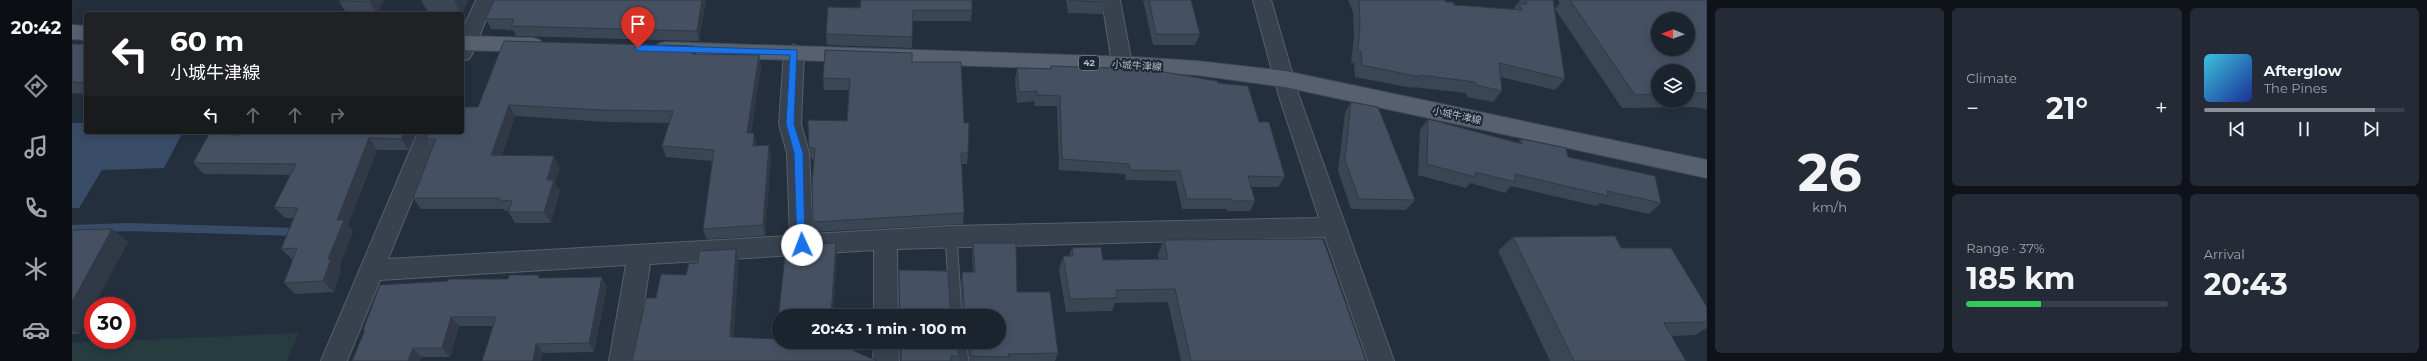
<!DOCTYPE html>
<meta charset="utf-8">
<style>
body{margin:0;font-family:Montserrat,"Noto Sans JP",sans-serif;background:#242b36;color:#f1f3f6;height:100vh;display:flex;flex-direction:column;font-size:15px;white-space:nowrap}
*{box-sizing:border-box;margin:0}
p{font-size:13px;color:#a0a4aa}
.icon{flex:none;width:22px;height:22px;fill:none;stroke:currentColor;stroke-width:2;stroke-linecap:round;stroke-linejoin:round}
.map{position:relative;flex:1;overflow:hidden}
.drawer{display:flex;flex-direction:column;gap:8px;padding:8px;background:#0f1319;width:720px}
.drawer>*{flex:none}
.top-card{position:absolute;left:12px;top:12px;width:380px;height:122px;border-radius:4px;box-shadow:0 2px 10px #0003,0 0 0 1px #39404a;background:#202124;color:#fff;overflow:hidden}
.needle{width:26px;rotate:271deg}
.buttons{position:absolute;left:1579px;top:12px;display:grid;gap:8px}
.buttons a{display:grid;place-items:center;width:44px;height:44px;border-radius:50%;background:#1b232e;box-shadow:0 2px 10px #0003,0 0 0 1px #39404a;font-size:20px}
.speed{position:absolute;left:12px;top:297px;display:flex;gap:8px;font-size:20px;font-weight:700;text-align:center}
.speed>*{display:grid;place-content:center;width:52px;height:52px;border-radius:50%;background:#1b232e;box-shadow:0 2px 10px #0003,0 0 0 1px #39404a;line-height:1}
.speed .limit{border:6px solid #d22;background:#fff;color:#111}
.pin{position:absolute;display:grid;place-items:center;width:34px;height:34px;color:#fff;margin:-41px -17px;border-radius:50% 50% 50% 0;rotate:-45deg;box-shadow:0 0 4px #0007}
.pin .icon{rotate:45deg}
.me{position:absolute;width:44px;margin:-22px;rotate:358deg;stroke-linejoin:round;filter:drop-shadow(0 0 3px #0008)}
.turn{display:flex;align-items:center;gap:14px;height:84px;padding:0 20px;font-size:18px}
.turn .icon{width:52px;height:52px;stroke-width:2.5}
.turn b{display:block;font-size:28px;line-height:34px}
.lanes{display:flex;align-items:center;height:38px;padding:0 20px;background:#0003;justify-content:center;gap:20px;direction:ltr}
.lanes .off{opacity:.35}
.big{font-size:30px;font-weight:700;line-height:1.1}
.drawer .card{flex:1;display:flex;flex-direction:column;justify-content:center;gap:6px;min-width:0;padding:0 14px;border-radius:6px;background:#242b36}
.drawer .dial{align-items:center;gap:0}
.dial b{font-size:52px;line-height:1}
.song{display:flex;align-items:center;gap:12px}
.cover{width:48px;height:48px;border-radius:6px;background:linear-gradient(135deg,hsl(190 70% 55%),hsl(230 70% 35%))}
.played{height:4px;border-radius:2px;background:linear-gradient(90deg,#8c9099 85%,#39404a 85%)}
.keys{display:flex;justify-content:space-around;direction:ltr}
.heat{display:flex;justify-content:space-between;align-items:center;font-size:22px;direction:ltr}
.charge{height:6px;border-radius:3px;background:linear-gradient(90deg,#34c759 37%,#39404a 0)}
.drawer .tiles{flex:1;display:grid;gap:8px;grid-template-columns:repeat(3,1fr)}
.card:first-child{grid-row:span 2}
.trip{position:absolute;left:700px;top:309px;width:234px;height:40px;border-radius:20px;background:#1b232e;box-shadow:0 2px 10px #0003,0 0 0 1px #39404a;font-weight:700;line-height:40px;text-align:center}
main{display:flex;flex:1;min-height:0}
.tabs{display:flex;flex-direction:column;width:72px;justify-content:space-around;align-items:center;background:#0b0e12;color:#a0a4aa}
.tabs .icon{width:28px;height:28px}
.tabs .selected{color:#8c9099}
.tabs b{font-size:18px;color:#f1f3f6}
.map>svg:first-child{display:block}
.green{fill:#263c3f}
.water{fill:#394c67}
.lines{fill:none;stroke-linecap:round;stroke-linejoin:round}
.stream{stroke:#394c67;stroke-width:8}
.lane-casing{stroke:#565f6c;stroke-width:13}
.street-casing{stroke:#565f6c;stroke-width:2}
.primary-casing{stroke:#414a57;stroke-width:2}
.lane{stroke:#38414e;stroke-width:11}
.street{fill:#38414e;fill-rule:evenodd}
.primary{fill:#56606e;fill-rule:evenodd}
.wall{fill:#3b4654;fill-rule:evenodd}
.shaded-wall{fill:#303945}
.building{fill:#455162;stroke:#303945;fill-rule:evenodd}
.route{fill:#1a73e8;stroke:#114b97}
.labels{text-anchor:middle;stroke-width:4;stroke-linejoin:round;paint-order:stroke}
.shield{fill:#1d2633;stroke:#878f9c;stroke-width:1}
.shield-label{font-size:9px;font-weight:bold;fill:#b4bcc9}
.street-label{font-size:10px;fill:#b4bcc9;stroke:#1d2633}
</style>
<main>
<nav class="tabs">
<b>20:42</b>
<svg class="icon selected" aria-label="directions" viewBox="0 0 24 24"><path d="M12 3l9 9-9 9-9-9zM9 14v-3h6M13 9l2 2-2 2"/></svg>
<svg class="icon" aria-label="music" viewBox="0 0 24 24"><path d="M9 18V5l10-2v13"/><circle cx="6" cy="18" r="3"/><circle cx="16" cy="16" r="3"/></svg>
<svg class="icon" aria-label="phone" viewBox="0 0 24 24"><path d="M5 4h4l2 5-3 2q2 4 5 5l2-3 5 2v4C11 20 4 13 5 4z"/></svg>
<svg class="icon" aria-label="climate" viewBox="0 0 24 24"><path d="M12 3v18M4 7l16 10M4 17L20 7"/></svg>
<svg class="icon" aria-label="car" viewBox="0 0 24 24"><path d="M5 17H2v-5l4-1 3-4h7l3 4 3 1v5h-3M9 17h6M6 11h13"/><circle cx="7" cy="17" r="2"/><circle cx="17" cy="17" r="2"/></svg>
</nav>
<div class="map">
<svg width="1635" height="361" viewBox="0 0 1635 361">
<rect width="100%" height="100%" fill="#242f3e"/>
<path class="green" d="M227,333L215,361H0V343Z"/>
<path class="water" d="M0,123H14V132H111L92,168L30,170L7,208H0Z"/>
<g class="lines">
<path class="stream" d="M0,229L56,227L226,232"/>
<defs>
<g id="lane">
<path d="M879,236L884,316"/>
<path d="M888,342L891,361"/>
</g>
<g id="street">
<path d="M404,0H422L400,54L397,59L390,61V31Z"/>
<path d="M1030,0H1048L1060,64L1057,69L1050,71L1043,69L1040,64Z"/>
<path d="M1181,0H1199L1226,93L1322,361H1296L1253,237L825,249L826,316H802V250L578,264L563,361H537L554,265L308,280L275,361H249L346,132H368L316,259L718,236L715,153L707,124L712,52L715,47L722,45L729,47L732,52L729,124L737,153L741,234L879,226L1247,218L1206,93Z"/>
<path d="M802,342H826L827,361H801Z"/>
</g>
<g id="primary">
<path d="M0,25L14,26V40L0,39Z"/>
<path d="M390,36L461,38L468,40L471,45L468,50L461,52L390,50Z"/>
<path d="M593,42L1061,57L1125,61L1213,71L1635,160V178L1213,87L1125,75L1061,71L593,56L586,54L583,49L586,44Z"/>
</g>
</defs>
<use href="#lane" class="lane-casing"/>
<use href="#street" class="street-casing"/>
<use href="#primary" class="primary-casing"/>
<use href="#lane" class="lane"/>
<use href="#street" class="street"/>
<use href="#primary" class="primary"/>
</g>
<g class="wall">
<path d="M268,0H312L305,13H274L267,1Z"/>
<path d="M349,0H396L390,14H357Z"/>
<path d="M634,0L627,41L444,36L441,30L419,29L414,19Z"/>
<path d="M994,0H1033L1034,2L1031,14L996,13Z"/>
<path d="M1071,0H1119L1128,34L1123,45H1081Z"/>
<path d="M1276,0H1373L1374,2L1382,5L1442,9V8L1448,0H1481L1493,79L1483,90L1429,77L1430,91L1421,102L1395,97L1394,93L1341,87L1340,88L1283,77L1282,63H1279L1282,37L1281,12Z"/>
<path d="M1486,0H1635V109L1621,107L1550,108L1483,9L1488,3ZM1586,71H1616V101H1586Z"/>
<path d="M756,7L900,10L899,21H841L840,48L755,45L754,34Z"/>
<path d="M0,44H14V94L0,93Z"/>
<path d="M624,54L687,55L689,67L679,133L684,144V145L699,157L693,236L634,239L631,229L640,161L594,157L590,146L597,123L535,122L443,116L430,155L488,168L483,183L488,191L479,223H443L436,211H433L432,209H349L341,198L360,148L354,139L406,107Z"/>
<path d="M840,62L892,123L896,153L895,164H889L892,213L891,224L742,232L741,222L742,159H739L737,148L775,121L777,90H752L751,78Z"/>
<path d="M979,66L1146,83L1187,122L1213,177L1206,187H1179L1183,201L1178,211H1155L1154,209H1110L1104,181L1054,180L1053,174L987,170L985,106H963L962,101L945,103L943,79L945,68L978,69Z"/>
<path d="M1279,102L1343,200L1334,210L1279,209L1266,171L1273,113Z"/>
<path d="M1356,119L1446,143L1449,139L1496,157L1589,203L1577,214L1528,203L1524,206L1439,186L1433,193L1398,183L1394,188L1346,175L1348,130Z"/>
<path d="M168,132H345L337,150H305L276,225L281,231L267,268L269,270L262,292L223,294L212,283L221,259H220L209,249L222,218H213L202,207L218,175L132,174L121,163L167,135Z"/>
<path d="M0,230L56,242L21,306V308L7,334H0Z"/>
<path d="M1441,237L1549,248L1635,307V328L1623,335L1599,336L1614,361H1478L1426,251Z"/>
<path d="M1092,240L1294,361H1109L1096,302L1043,303L1040,311L994,312L987,270L991,256H997L1000,248L1031,260L1087,259L1086,254Z"/>
<path d="M901,243L945,292L986,353L983,361H897V357L895,342H927V316H828L827,270L878,306L882,312L886,313L890,308L889,283L890,272H901L900,254Z"/>
<path d="M469,278L535,287L522,352L471,353L421,326H387L378,357H349L292,331L291,330L436,279Z"/>
<path d="M828,342H884L887,356V361H829Z"/>
</g>
<g class="shaded-wall">
<path d="M299,0H312L305,13L298,2Z"/>
<path d="M382,0H396L390,14H389Z"/>
<path d="M630,0H634L627,41L625,31Z"/>
<path d="M622,46L625,58L620,54Z"/>
<path d="M687,55L689,67L677,144L675,133Z"/>
<path d="M14,77V86L10,83Z"/>
<path d="M437,105L443,116L426,166L419,155Z"/>
<path d="M332,132H345L337,150L329,139Z"/>
<path d="M682,133L684,144V157L681,146Z"/>
<path d="M297,138L305,150L276,225L281,231L267,268L269,270L262,292L251,281L265,220Z"/>
<path d="M697,145L699,157L693,236L691,225Z"/>
<path d="M482,156L488,168L483,183L488,191L479,223L472,212L475,180Z"/>
<path d="M40,229L56,242L22,306H21V308L7,334L0,330V302Z"/>
<path d="M764,243L765,254L761,316H759Z"/>
<path d="M664,249L667,260L661,347L658,337Z"/>
<path d="M530,277L535,287L522,352L517,343Z"/>
<path d="M379,317L387,326L378,357L370,348Z"/>
<path d="M464,344L471,353L469,361H461Z"/>
<path d="M341,348L349,357L348,361H336Z"/>
</g>
<g class="building">
<path d="M268,0H299L298,2L267,1Z"/>
<path d="M422,0H630L625,31L439,26L442,19H414Z"/>
<path d="M789,0H900V10H841L840,37L754,34L756,7L788,8Z"/>
<path d="M998,0H1033L1034,2L998,1Z"/>
<path d="M1077,0H1119L1128,34H1084Z"/>
<path d="M1287,0H1373L1374,2H1381L1382,5L1450,10L1447,4H1455L1453,0H1481L1493,79L1427,63L1430,91L1404,85L1403,82L1348,75V77L1290,65L1289,51H1286L1288,25Z"/>
<path d="M1498,0H1635V93H1616V71H1586V94L1563,95ZM1586,19H1616V49H1586Z"/>
<path d="M432,41L622,46L620,54L687,55L675,133H682L681,146L697,145L691,225L631,229L642,150L590,146L601,111L530,110L437,105L419,155L482,156L475,180H482L472,212H436L440,201L427,200V198H341L364,139H354L357,132H390V107H406Z"/>
<path d="M0,44H14V77L10,83L0,82Z"/>
<path d="M753,50L840,53V62H889L892,123H897L896,153H889L892,213L741,222L740,184L743,148H737L736,120L775,121L778,79L751,78Z"/>
<path d="M979,66L1074,69L1145,81L1146,83L1176,86L1187,122H1197L1213,177L1176,176L1183,201H1160V199H1115L1108,171L1058,170L1057,164L990,159L988,96L965,95V91L947,92L945,68L979,69Z"/>
<path d="M1279,102L1306,107L1343,200L1287,199L1273,160Z"/>
<path d="M1356,119L1450,144L1449,139L1494,148L1496,157L1583,176L1589,203L1535,191L1536,196L1443,174V182L1403,172V177L1355,164Z"/>
<path d="M168,132H332L329,139L297,138L265,220H272L256,259H259L251,281L212,283L225,248L209,249L226,208L202,207L224,164L121,163L137,134L167,135Z"/>
<path d="M40,229L0,302V230Z"/>
<path d="M1543,236L1549,248H1599L1635,307V322L1592,323L1614,361H1502L1441,237Z"/>
<path d="M1251,239L1294,361H1119L1103,289L1044,290L1045,298L998,299L991,256H1001L1000,248L1029,247L1031,260L1096,259L1092,240Z"/>
<path d="M764,243L759,316H707V342H762L805,361H560L574,298H584L589,274L614,275L617,263H626L627,251L664,249L658,337L704,339L713,255H739V244Z"/>
<path d="M901,243H944L945,292H978L986,353L936,354L937,357L898,356L900,350L898,342H927V316H828L827,270L876,271L878,306L882,312L886,313L892,306L890,272H903Z"/>
<path d="M437,275H467L466,278L530,277L517,343L464,344L461,361H410L424,317H379L370,348H341L336,361H280L293,330H291L308,285L376,281L377,279H436Z"/>
<path d="M829,342H884L887,356H879V361H829Z"/>
</g>
<path class="route" d="M566,45L725,50L722,124L731,153L733,248H726L725,245L722,153L714,124L718,55L566,51L562,48Z"/>
<g class="labels">
<rect class="shield" x="1007" y="56" width="20" height="14" rx="3"/>
<g class="shield-label">
<text x="1017" y="66">42</text>
</g>
<g class="street-label">
<text transform="translate(1065 65) rotate(3)" y="4">小城牛津線</text>
<text transform="translate(1385 115) rotate(12)" y="4">小城牛津線</text>
</g>
</g>
</svg>
<div class="buttons">
<a><svg class="needle" viewBox="-14 -14 28 28"><path d="M0-13l5 13h-10z" fill="#e53935"/><path d="M0 13l5-13h-10z" fill="#a0a4aa"/></svg></a>
<a><svg class="icon" aria-label="layers" viewBox="0 0 24 24"><path d="M12 4l9 5-9 5-9-5zM3 14l9 5 9-5"/></svg></a>
</div>
<div class="speed"><div class="limit">30</div></div>
<div class="pin" style="left:566px;top:48px;background:#d93025"><svg class="icon" aria-label="arrive" viewBox="0 0 24 24"><path d="M6 21V4h12l-3 4 3 4H6"/></svg></div>
<svg class="me" style="left:730px;top:245px" viewBox="-20 -20 40 40"><circle r="19" fill="#fff"/><path d="M0-13L10 11 0 6-10 11z" fill="#1a73e8"/></svg>
<div class="trip">20:43 · 1 min · 100 m</div>
<div class="top-card">
<div class="turn"><svg class="icon" aria-label="left" viewBox="0 0 24 24"><path d="M17 20v-9H6M10 6l-5 5 5 5"/></svg><div><b>60 m</b>小城牛津線</div></div>
<div class="lanes"><svg class="icon" aria-label="left" viewBox="0 0 24 24"><path d="M17 20v-9H6M10 6l-5 5 5 5"/></svg><svg class="icon off" aria-label="ahead" viewBox="0 0 24 24"><path d="M12 20V5M6 11l6-6 6 6"/></svg><svg class="icon off" aria-label="ahead" viewBox="0 0 24 24"><path d="M12 20V5M6 11l6-6 6 6"/></svg><svg class="icon off" aria-label="right" viewBox="0 0 24 24"><path d="M7 20v-9h11M14 6l5 5-5 5"/></svg></div>
</div>
</div>
<section class="drawer">
<div class="tiles">
<div class="card dial"><b>26</b><p>km/h</p></div>
<div class="card"><p>Climate</p>
<div class="heat"><a>−</a><b class="big">21°</b><a>+</a></div>
</div>
<div class="card">
<div class="song"><i class="cover"></i><div><b>Afterglow</b><p>The Pines</p></div></div>
<div class="played"></div>
<div class="keys"><svg class="icon" aria-label="previous" viewBox="0 0 24 24"><path d="M18 5L8 12l10 7zM5 5v14"/></svg><svg class="icon" aria-label="pause" viewBox="0 0 24 24"><path d="M8 5v14M16 5v14"/></svg><svg class="icon" aria-label="next" viewBox="0 0 24 24"><path d="M6 5l10 7-10 7zM19 5v14"/></svg></div>
</div>
<div class="card"><p>Range · 37%</p><b class="big">185 km</b><div class="charge"></div></div>
<div class="card"><p>Arrival</p><b class="big">20:43</b></div>
</div>
</section>
</main>
